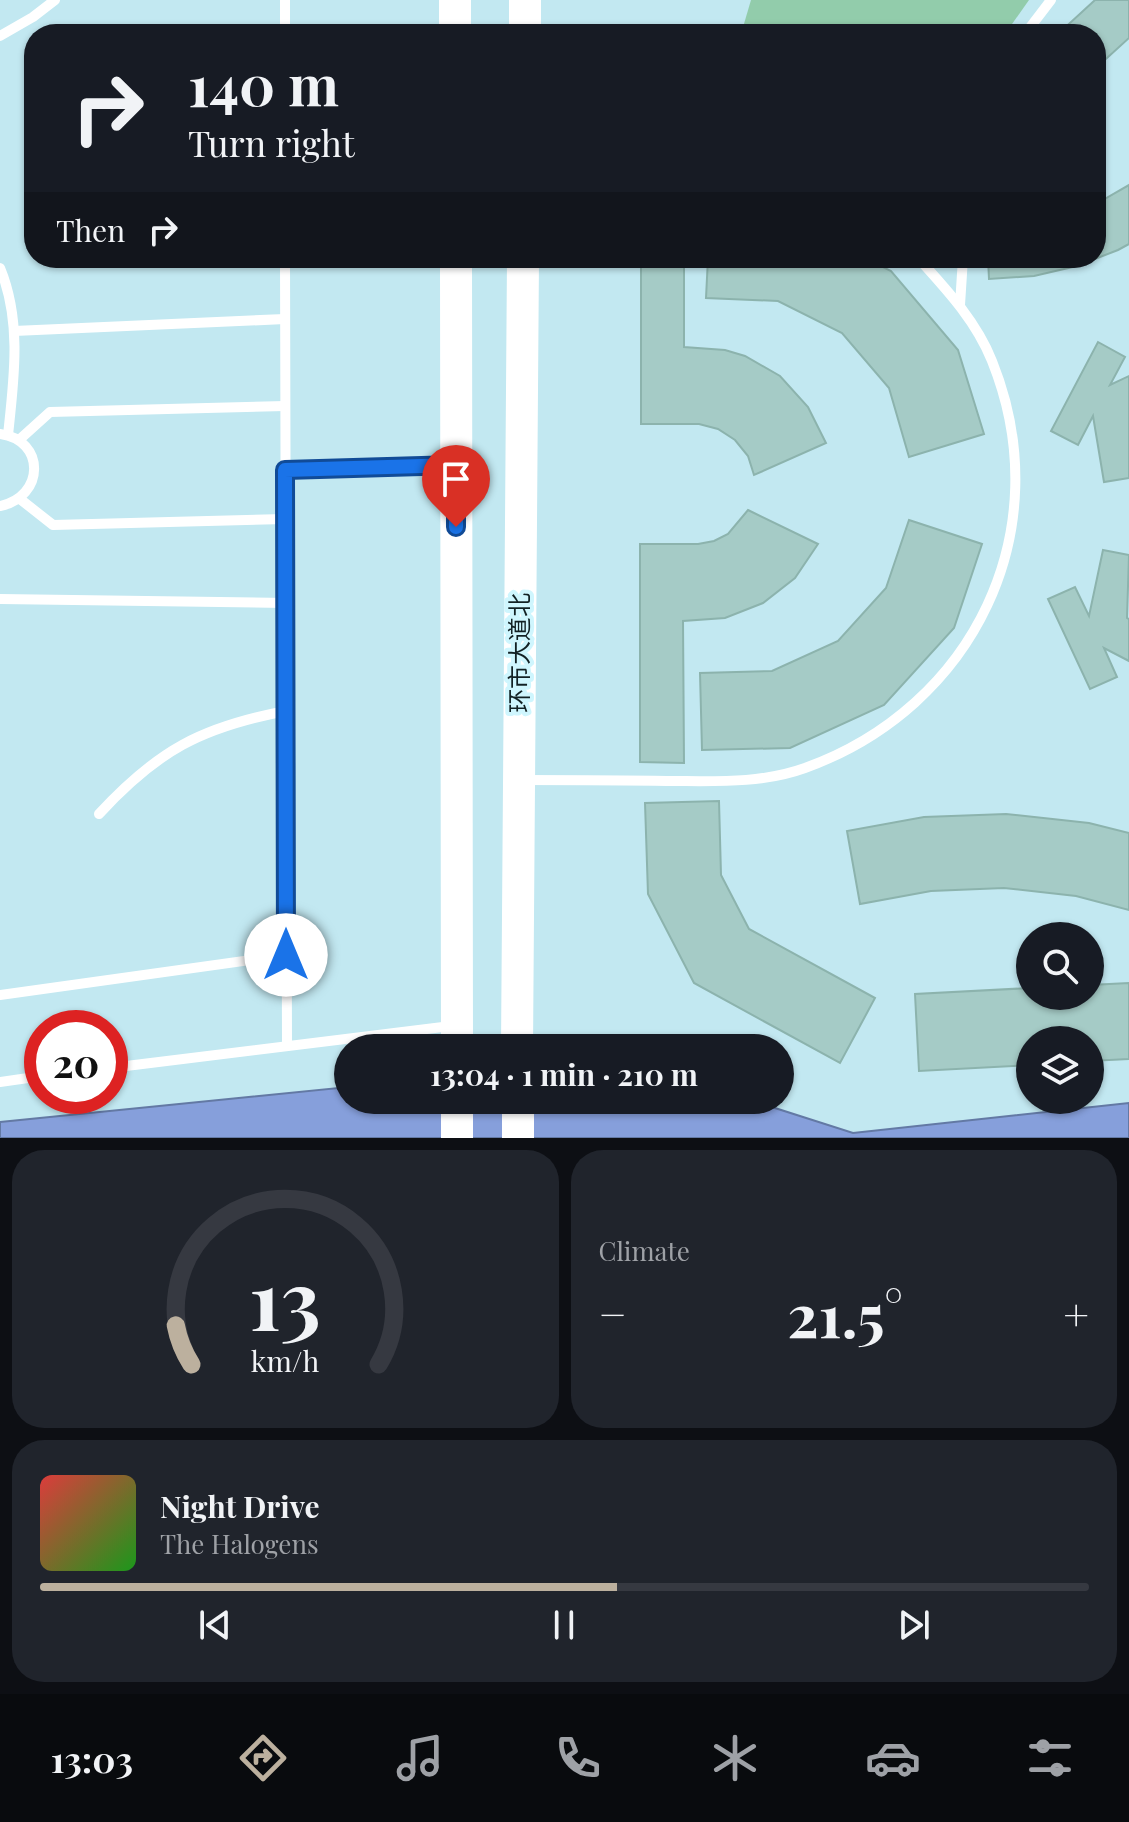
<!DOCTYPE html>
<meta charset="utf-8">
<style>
body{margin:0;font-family:"Playfair Display","Noto Sans SC",serif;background:#20242c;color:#f1f3f6;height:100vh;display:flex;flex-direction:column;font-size:30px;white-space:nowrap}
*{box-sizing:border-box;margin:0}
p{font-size:26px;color:#9ea1a6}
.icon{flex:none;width:44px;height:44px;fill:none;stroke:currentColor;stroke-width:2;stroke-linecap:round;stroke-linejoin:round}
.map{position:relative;height:1138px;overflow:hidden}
.sheet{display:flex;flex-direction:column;gap:12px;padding:12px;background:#0d0f14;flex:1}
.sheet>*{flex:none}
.top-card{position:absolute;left:24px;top:24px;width:1082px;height:244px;border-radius:32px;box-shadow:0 2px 6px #0004;background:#171b24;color:#f1f3f6;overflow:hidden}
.buttons{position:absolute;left:1016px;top:922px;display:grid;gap:16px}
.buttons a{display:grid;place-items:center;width:88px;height:88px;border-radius:50%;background:#171b24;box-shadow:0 2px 6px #0004;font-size:40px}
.speed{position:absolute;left:24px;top:1010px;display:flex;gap:16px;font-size:40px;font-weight:700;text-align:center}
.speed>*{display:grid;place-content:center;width:104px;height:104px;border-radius:50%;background:#171b24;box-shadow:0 2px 6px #0004;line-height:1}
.speed .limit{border:12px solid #d22;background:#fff;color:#111}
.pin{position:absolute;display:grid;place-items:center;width:68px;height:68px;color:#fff;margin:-82px -34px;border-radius:50% 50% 50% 0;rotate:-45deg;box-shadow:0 0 8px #0007}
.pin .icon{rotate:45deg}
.me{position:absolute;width:88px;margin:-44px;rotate:0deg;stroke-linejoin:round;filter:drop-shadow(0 0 6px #0008)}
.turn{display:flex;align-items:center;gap:28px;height:168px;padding:0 32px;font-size:36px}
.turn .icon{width:104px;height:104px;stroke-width:2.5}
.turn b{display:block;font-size:56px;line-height:68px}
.then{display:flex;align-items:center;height:76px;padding:0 32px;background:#0003;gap:16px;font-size:30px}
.big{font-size:60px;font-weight:700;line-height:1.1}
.sheet .card{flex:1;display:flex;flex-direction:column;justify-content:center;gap:12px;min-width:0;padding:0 28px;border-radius:32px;background:#20242c}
.sheet .dial{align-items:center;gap:0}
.dial svg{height:208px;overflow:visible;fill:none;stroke:#363941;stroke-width:7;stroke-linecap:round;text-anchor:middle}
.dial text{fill:#f1f3f6;stroke:none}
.song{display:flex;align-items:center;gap:24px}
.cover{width:96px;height:96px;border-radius:12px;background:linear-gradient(135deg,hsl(0 70% 55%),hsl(120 70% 35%))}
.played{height:8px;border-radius:4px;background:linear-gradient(90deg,#bcb09e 55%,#363941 55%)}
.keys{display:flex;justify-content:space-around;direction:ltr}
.heat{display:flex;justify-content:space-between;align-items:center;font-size:44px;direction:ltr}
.sheet .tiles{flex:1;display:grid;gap:12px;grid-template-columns:1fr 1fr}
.card:last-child{grid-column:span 2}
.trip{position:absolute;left:334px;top:1034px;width:460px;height:80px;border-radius:40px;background:#171b24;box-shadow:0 2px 6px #0004;font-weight:700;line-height:80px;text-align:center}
.menu{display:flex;height:128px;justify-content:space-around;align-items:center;background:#090b0e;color:#9ea1a6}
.menu .icon{width:56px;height:56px}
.menu .current{color:#bcb09e}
.menu b{font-size:36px;color:#f1f3f6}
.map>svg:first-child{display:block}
.green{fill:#92ccab}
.water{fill:#869fdb;stroke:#6379a4;stroke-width:2}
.building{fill:#a5cbc6;stroke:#8cb3ad;stroke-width:2}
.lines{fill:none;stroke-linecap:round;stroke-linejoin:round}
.service{stroke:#fff;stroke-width:10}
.primary{stroke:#fff;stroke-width:32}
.route-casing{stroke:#114b97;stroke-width:20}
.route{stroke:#1a73e8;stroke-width:14}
.labels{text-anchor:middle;stroke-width:8;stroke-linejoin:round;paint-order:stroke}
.street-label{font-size:24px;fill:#122124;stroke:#cff6fe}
</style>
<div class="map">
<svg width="1129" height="1138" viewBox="0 0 1129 1138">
<rect width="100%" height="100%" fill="#c2e8f1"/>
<path class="green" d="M751,0H1029L1005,34H741Z"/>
<path class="water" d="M348,1087V1100H750L853,1133L1129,1103V1138H0V1122Z"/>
<g class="building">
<path d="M1095,0H1129V38L1096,68V34H1058Z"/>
<path d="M1129,185V244L1118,250L1077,266L1034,276L989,279L988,258H1096V204Z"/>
<path d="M641,258H684V347L725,350L745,356L780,376L808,407L826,443L754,475L748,456L735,440L718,429L699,424H641Z"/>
<path d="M708,258H865L891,271L958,350L984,434L909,457L889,388L842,333L778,301L706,298Z"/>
<path d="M1098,342L1125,357L1110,385L1129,376V478L1104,482L1093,416L1078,445L1051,431Z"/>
<path d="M748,510L818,544L795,578L763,603L725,618L683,621L684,763L640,762V544H698L714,541L728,534Z"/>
<path d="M909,520L982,544L954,628L884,705L790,748L702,750L700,673L772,671L838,641L886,588Z"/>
<path d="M1103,550L1129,555L1127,618L1129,619V661L1104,648L1117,677L1090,689L1048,599L1075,587L1089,616Z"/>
<path d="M719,801L721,875L749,929L875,998L840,1063L694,983L648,894L645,803Z"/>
<path d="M1006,814L1089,823L1129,833V910L1076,896L1004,888L931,891L860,904L847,831L924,817Z"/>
<path d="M1129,983V1059L1090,1061V1040H1030V1065L919,1071L915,994L1030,988V996H1090V985Z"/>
</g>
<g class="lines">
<g class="service">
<path d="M285,0V34"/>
<path d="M1025,34L1051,0"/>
<path d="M0,36L33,17L55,0"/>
<path d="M285,258L287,1046"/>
<path d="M0,268C22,321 14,379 8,435"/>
<path d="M960,305L963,258"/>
<path d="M14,331L285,319"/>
<path d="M0,434C46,440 45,497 0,506"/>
<path d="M19,440L50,412L285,406"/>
<path d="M285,470L454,465"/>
<path d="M20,499L53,525L285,519"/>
<path d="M0,599L286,603"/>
<path d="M521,780C570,780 618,780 667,781C713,781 761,784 805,768C974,707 1060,530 992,361C976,321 947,290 918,258"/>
<path d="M99,814C157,751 201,727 286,711"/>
<path d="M0,995L286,955"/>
<path d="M110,1068L451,1026"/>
<path d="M0,1082L42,1076"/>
</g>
<g class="primary">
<path d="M455,0V34"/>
<path d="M525,34V0"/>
<path d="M456,258L457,1048"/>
<path d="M517,1048L523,258"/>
<path d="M457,1100V1138"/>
<path d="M518,1100V1138"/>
</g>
</g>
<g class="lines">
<defs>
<path id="route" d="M286,955L285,470L456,465V527"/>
</defs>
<use href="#route" class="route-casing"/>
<use href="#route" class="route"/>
</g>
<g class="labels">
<g class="street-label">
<text transform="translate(520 653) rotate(-90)" y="8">环市大道北</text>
</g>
</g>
</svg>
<div class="buttons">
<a><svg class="icon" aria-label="search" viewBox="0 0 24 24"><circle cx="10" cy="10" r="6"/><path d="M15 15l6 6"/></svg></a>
<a><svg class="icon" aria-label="layers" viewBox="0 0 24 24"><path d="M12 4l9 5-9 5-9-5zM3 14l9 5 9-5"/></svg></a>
</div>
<div class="speed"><div class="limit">20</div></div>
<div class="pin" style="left:456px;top:527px;background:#d93025"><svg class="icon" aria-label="arrive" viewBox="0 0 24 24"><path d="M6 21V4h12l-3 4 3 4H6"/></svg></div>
<svg class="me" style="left:286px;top:955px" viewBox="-20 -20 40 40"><circle r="19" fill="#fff"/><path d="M0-13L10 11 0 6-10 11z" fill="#1a73e8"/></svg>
<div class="trip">13:04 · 1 min · 210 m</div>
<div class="top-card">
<div class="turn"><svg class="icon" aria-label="right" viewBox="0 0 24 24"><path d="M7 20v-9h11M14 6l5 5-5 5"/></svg><div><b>140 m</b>Turn right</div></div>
<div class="then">Then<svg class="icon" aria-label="right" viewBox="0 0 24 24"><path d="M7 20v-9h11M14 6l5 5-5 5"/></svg></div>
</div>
</div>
<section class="sheet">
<div class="tiles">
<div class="card dial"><svg viewBox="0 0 100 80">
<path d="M14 69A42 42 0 1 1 86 69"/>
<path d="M14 69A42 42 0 0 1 8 54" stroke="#bcb09e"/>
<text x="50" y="56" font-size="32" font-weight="700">13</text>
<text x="50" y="72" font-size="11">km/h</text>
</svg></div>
<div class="card"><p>Climate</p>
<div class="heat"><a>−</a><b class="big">21.5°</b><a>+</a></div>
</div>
<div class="card">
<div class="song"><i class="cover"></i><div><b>Night Drive</b><p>The Halogens</p></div></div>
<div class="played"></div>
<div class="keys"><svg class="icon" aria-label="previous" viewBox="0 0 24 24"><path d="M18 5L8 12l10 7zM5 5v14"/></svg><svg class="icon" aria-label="pause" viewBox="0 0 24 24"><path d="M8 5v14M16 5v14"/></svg><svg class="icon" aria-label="next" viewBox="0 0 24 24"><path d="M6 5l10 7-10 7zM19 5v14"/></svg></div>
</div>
</div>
</section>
<nav class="menu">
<b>13:03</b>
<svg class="icon current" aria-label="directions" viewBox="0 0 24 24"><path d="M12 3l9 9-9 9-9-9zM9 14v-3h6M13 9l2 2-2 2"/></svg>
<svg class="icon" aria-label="music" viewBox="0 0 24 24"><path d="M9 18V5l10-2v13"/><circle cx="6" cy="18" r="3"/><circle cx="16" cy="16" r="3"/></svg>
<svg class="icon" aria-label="phone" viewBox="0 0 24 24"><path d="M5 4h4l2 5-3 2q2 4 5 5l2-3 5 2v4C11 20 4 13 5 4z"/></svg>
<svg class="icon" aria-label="climate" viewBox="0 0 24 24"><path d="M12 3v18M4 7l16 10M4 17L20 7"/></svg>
<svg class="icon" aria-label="car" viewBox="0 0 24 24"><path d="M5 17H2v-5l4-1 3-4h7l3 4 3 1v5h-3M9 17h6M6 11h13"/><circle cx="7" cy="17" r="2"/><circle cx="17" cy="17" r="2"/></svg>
<svg class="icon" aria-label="filters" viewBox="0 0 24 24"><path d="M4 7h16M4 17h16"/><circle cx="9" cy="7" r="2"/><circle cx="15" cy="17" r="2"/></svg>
</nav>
